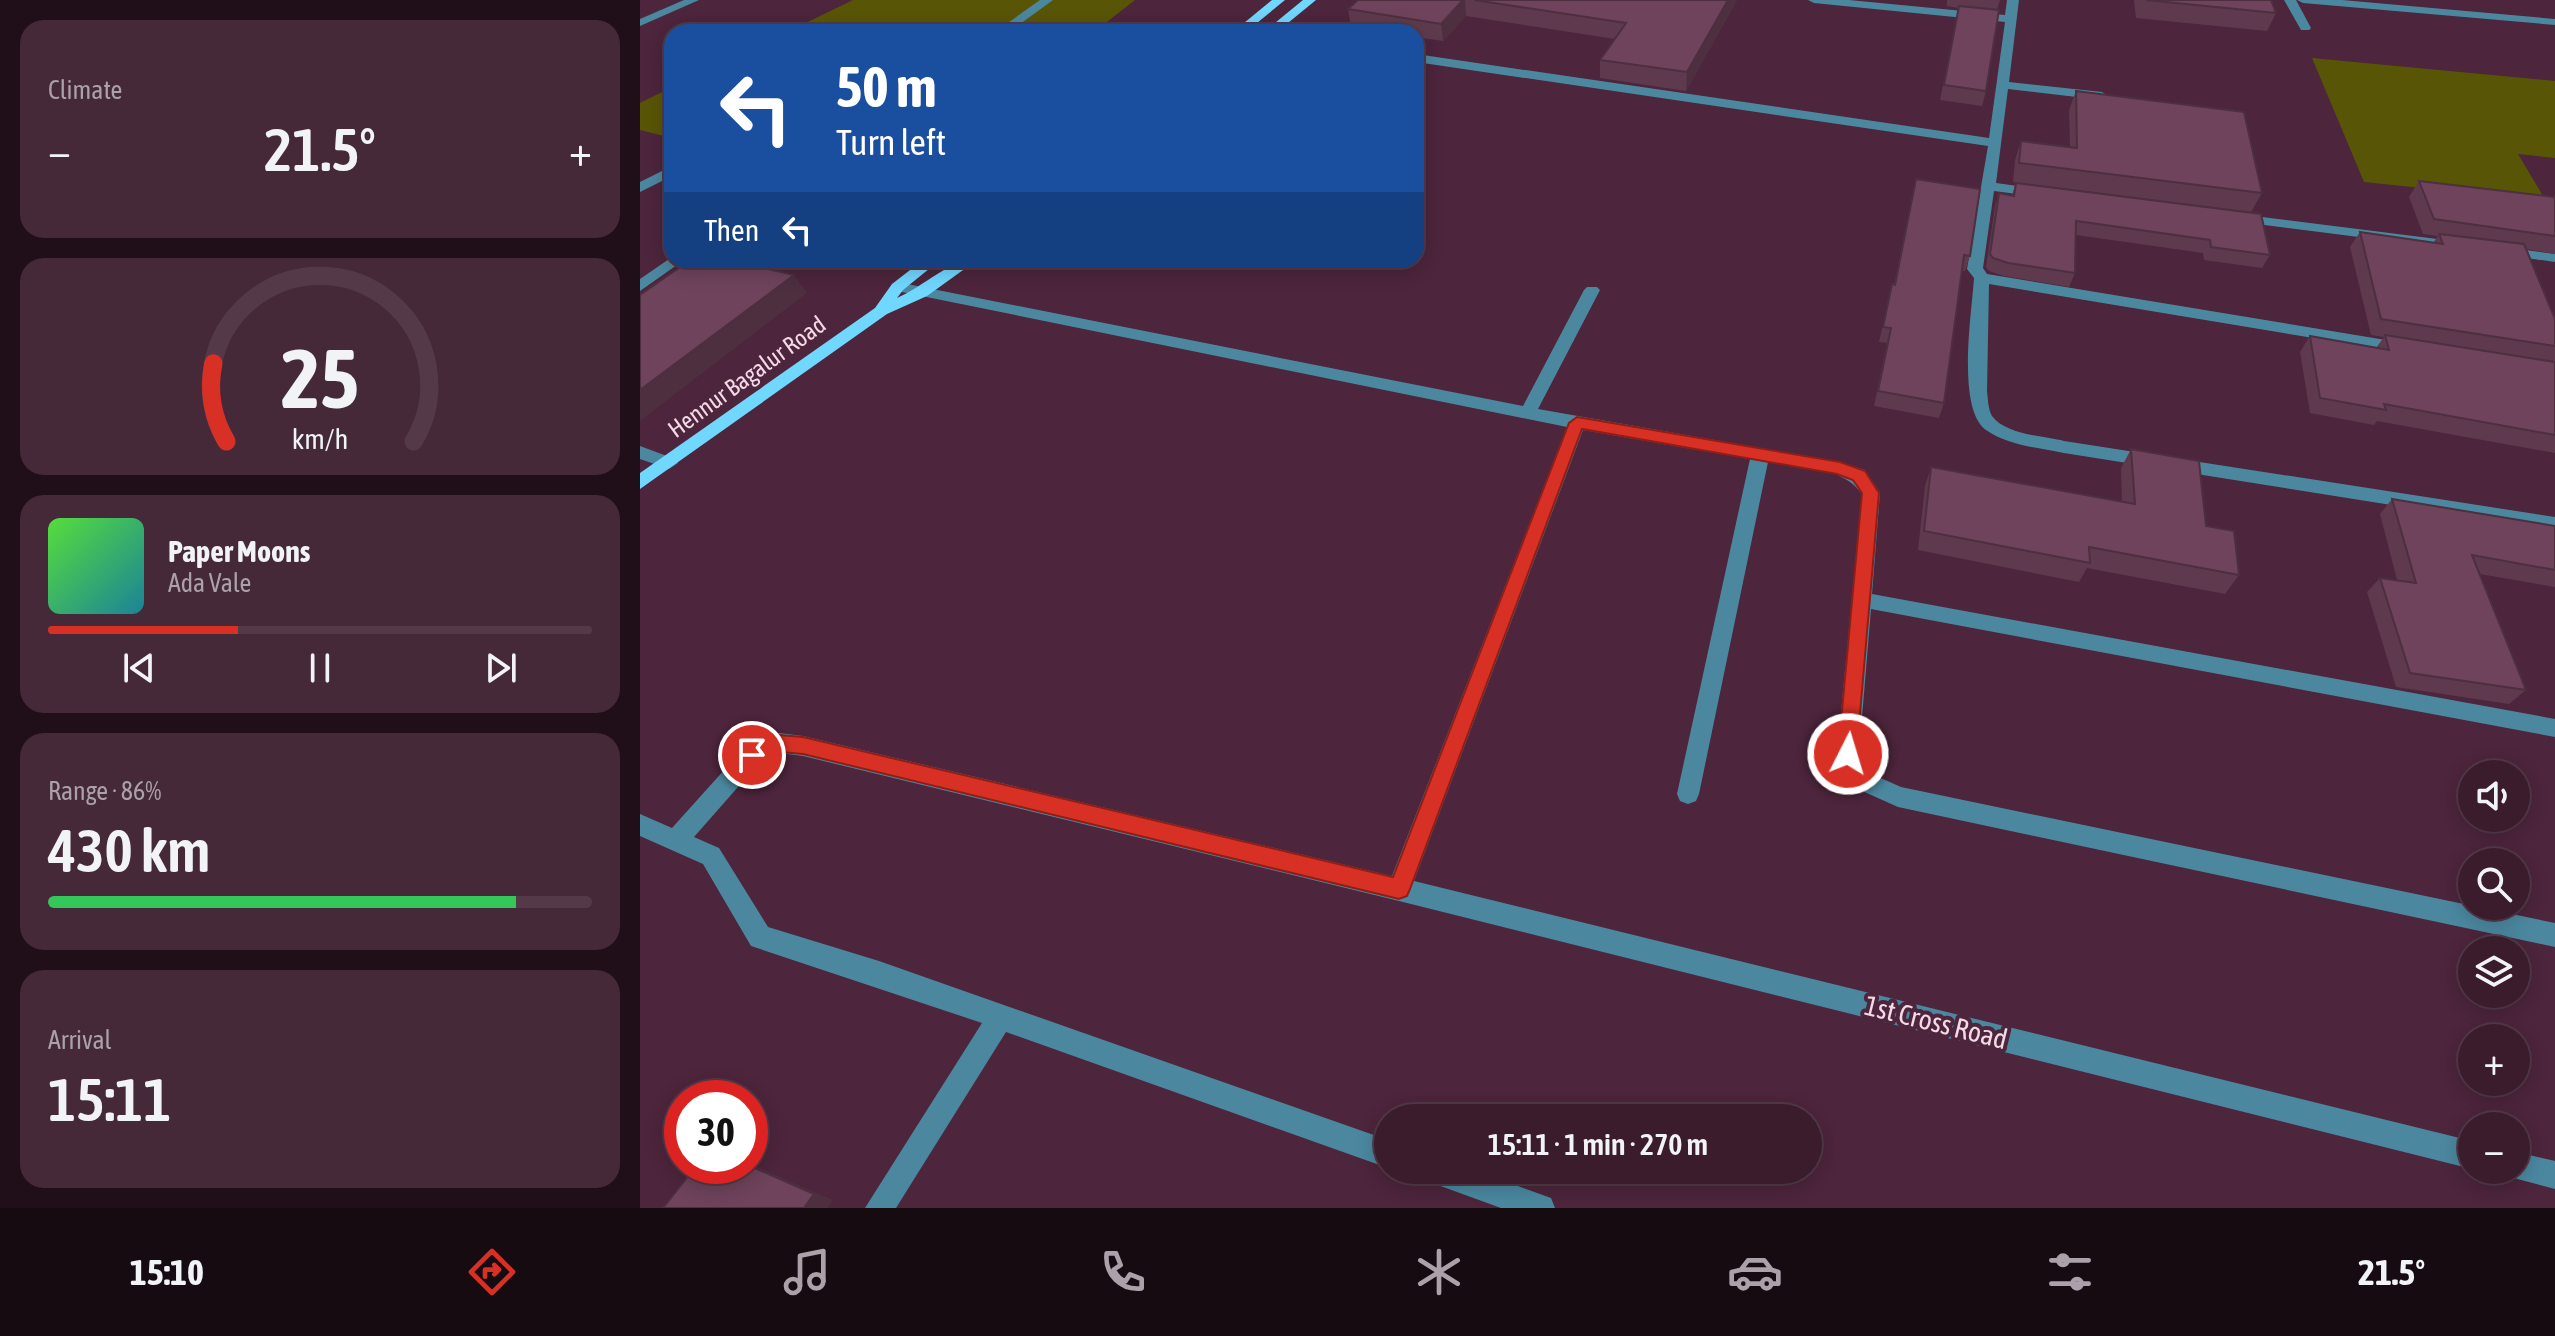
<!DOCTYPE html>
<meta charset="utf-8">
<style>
body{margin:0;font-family:"Asap Condensed",sans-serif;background:#452939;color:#f1f3f6;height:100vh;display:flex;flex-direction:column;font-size:30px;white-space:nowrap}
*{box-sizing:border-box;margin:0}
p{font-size:26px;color:#aba1aa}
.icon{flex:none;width:44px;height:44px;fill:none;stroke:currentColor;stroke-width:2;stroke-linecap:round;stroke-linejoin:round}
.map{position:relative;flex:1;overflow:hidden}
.drawer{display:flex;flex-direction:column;gap:20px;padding:20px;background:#200f19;width:640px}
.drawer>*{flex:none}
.hud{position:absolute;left:24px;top:24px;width:760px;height:244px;border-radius:24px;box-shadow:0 4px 20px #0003,0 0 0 2px #543a49;background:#1a4fa0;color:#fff;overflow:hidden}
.tools{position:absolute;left:1818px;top:760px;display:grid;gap:16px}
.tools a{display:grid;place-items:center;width:72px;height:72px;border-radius:50%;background:#3a1c2d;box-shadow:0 4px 20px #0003,0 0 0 2px #543a49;font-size:40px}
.speed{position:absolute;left:24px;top:1080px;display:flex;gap:16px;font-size:40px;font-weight:700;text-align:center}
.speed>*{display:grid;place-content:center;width:104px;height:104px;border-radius:50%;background:#3a1c2d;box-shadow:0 4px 20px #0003,0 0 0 2px #543a49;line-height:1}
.speed .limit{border:12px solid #d22;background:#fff;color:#111}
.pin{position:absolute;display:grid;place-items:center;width:68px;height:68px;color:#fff;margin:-34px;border:4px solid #fff;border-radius:50%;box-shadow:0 2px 8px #0007}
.me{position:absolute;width:88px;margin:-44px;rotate:5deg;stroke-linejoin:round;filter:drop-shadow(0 0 6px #0008)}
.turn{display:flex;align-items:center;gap:28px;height:168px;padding:0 40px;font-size:36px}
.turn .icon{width:104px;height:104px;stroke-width:2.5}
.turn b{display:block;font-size:56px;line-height:68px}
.then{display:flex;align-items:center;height:76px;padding:0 40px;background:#0003;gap:16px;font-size:30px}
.big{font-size:60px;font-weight:600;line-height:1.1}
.drawer .card{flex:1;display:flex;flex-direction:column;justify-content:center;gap:12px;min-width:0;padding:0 28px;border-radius:24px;background:#452939}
.drawer .dial{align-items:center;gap:0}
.dial svg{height:208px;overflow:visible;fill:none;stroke:#543a49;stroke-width:7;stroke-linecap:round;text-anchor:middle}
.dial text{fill:#f1f3f6;stroke:none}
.song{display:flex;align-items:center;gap:24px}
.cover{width:96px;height:96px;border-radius:12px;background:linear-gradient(135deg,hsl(110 70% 55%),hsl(190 70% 35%))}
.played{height:8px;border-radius:4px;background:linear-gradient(90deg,#d93025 35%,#543a49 35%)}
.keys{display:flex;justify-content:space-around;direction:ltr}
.heat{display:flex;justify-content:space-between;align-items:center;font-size:44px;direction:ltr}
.charge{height:12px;border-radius:6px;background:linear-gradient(90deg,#34c759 86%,#543a49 0)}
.trip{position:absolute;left:734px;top:1104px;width:448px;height:80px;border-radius:40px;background:#3a1c2d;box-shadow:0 4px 20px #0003,0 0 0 2px #543a49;font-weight:600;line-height:80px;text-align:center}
.dock{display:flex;height:128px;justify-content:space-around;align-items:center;background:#170b12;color:#aba1aa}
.dock .icon{width:56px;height:56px}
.dock .active{color:#d93025}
.dock b{font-size:36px;color:#f1f3f6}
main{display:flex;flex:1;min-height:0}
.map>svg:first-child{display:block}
.green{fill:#595506}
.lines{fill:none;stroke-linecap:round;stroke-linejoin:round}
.minor{fill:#4b88a0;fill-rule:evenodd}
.major{fill:#70d7fe;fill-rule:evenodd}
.wall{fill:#5f3a4e}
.shaded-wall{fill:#4d2f40}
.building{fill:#6e435b;stroke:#4d2f40;stroke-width:2}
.route{fill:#d93025;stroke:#8d1f18;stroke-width:2}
.labels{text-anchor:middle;stroke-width:8;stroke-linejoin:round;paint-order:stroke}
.street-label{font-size:24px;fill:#f4dae7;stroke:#4d253c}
.near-street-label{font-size:28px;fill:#f4dae7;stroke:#4d253c}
</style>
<main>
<section class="drawer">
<div class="card"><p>Climate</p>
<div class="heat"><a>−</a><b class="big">21.5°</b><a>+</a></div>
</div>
<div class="card dial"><svg viewBox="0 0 100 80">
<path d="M14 69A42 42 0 1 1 86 69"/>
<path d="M14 69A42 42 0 0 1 9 39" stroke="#d93025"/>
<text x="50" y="56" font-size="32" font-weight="700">25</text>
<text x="50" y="72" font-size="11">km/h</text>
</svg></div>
<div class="card">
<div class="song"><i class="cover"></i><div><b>Paper Moons</b><p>Ada Vale</p></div></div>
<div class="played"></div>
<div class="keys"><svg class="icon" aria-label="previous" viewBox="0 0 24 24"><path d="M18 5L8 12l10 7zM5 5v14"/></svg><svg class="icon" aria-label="pause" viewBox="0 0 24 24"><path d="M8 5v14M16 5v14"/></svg><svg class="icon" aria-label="next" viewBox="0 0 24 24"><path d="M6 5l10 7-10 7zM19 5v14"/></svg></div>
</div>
<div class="card"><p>Range · 86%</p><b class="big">430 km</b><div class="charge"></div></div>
<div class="card"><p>Arrival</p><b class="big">15:11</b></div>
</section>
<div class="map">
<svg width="1915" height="1208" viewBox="0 0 1915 1208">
<rect width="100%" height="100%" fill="#4d253c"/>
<g class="green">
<path d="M213,0H495L454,32H147Z"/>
<path d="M1672,58L1915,81V158L1878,154L1906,201L1724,182Z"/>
<path d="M32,87V138L0,130V103Z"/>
</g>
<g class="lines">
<g class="minor">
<path d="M44,0H59L0,26V19Z"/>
<path d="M400,0H413L369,32H355Z"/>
<path d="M1168,0H1209L1365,15L1367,0H1379L1369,82L1462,92L1468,96L1462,100L1368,89L1356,183L1400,189L1407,193L1400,197L1354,191L1343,268L1347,274L1764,343L1772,348L1764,353L1349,284L1347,391C1348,399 1348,409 1352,416C1366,435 1404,436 1424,441L1915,517V531L1424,453C1399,448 1367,445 1346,430C1316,408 1332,312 1334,278L1327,269L1348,146L776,62V54L1349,138L1365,22L1174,3Z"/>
<path d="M1644,0H1656L1671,28L1669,30H1661Z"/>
<path d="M1657,0H1702L1915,19V25L1663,3Z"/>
<path d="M549,25L606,29L612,32H521Z"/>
<path d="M32,166V176L0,192V182Z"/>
<path d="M1598,214L1821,242L1828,246L1821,250L1593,221V215Z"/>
<path d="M1864,247L1915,254V262L1859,254L1857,251Z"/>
<path d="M32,257V260H44L0,291V279Z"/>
<path d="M257,282L883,406L944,290L947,287H957L960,290L898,409L1200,462L1225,470L1240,493L1232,594L1915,719V737L1231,609L1219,754L1227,772L1261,787L1915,923V947L1258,807L1211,786L1197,754L1222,494C1203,466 1159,467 1128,462L1059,794L1056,801L1048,804L1040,801L1037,794L1110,459L943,430L774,881L1832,1141V1169L759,901L163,756L140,753L120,762L54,837L79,848L128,927L239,961L748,1140V1168L366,1032L256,1208H225L342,1023L111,946L63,864L0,836V814L32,828L104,748L139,733L163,736L752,876L927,427L252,290V284Z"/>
<path d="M0,446L35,459L38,463L29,469L0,459Z"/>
<path d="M1876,1152L1915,1161V1189L1866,1176L1864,1170H1876Z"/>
<path d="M780,1170H834L911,1198L915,1208H861L784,1180Z"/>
</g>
<g class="major">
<path d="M632,0H645L606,32H593Z"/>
<path d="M663,0H676L637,32H624Z"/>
<path d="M283,260H300L263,290L257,298C285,286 308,260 337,260L287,296L247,314L0,489V473L235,308L252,284Z"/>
</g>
</g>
<g class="wall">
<path d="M718,0H1097L1046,91L960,78V60L975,39L826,16L803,41L776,37V32H744L711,27L708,9Z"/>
<path d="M1307,0H1360L1357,10L1346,91L1342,106L1300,100L1319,8L1307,6Z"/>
<path d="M1494,0H1631L1636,13L1627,31L1496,18Z"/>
<path d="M1436,91L1622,193L1611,212L1373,182L1375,160L1381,141L1430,147L1429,110Z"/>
<path d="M1276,179L1330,256L1325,271H1322L1304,403L1299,418L1234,406L1247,343L1239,342L1252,284L1254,285Z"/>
<path d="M1779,181L1915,197V254L1887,249L1915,319V453L1737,421L1734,425L1670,413L1660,352L1670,336L1736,348L1744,337L1731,335L1710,247L1720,232L1793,243L1798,236L1783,234L1769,197Z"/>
<path d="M1376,183L1630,255L1622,268L1564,260L1563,253L1436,235L1435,273L1429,287L1364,276L1349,271L1346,267L1355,206L1359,193L1372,195Z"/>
<path d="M1491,449L1566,526L1599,575L1585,594L1447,568L1439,582L1278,550L1285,486L1291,467L1482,502L1481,468Z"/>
<path d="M1752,499L1915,526V587L1840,574L1886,690L1869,704L1756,687L1727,592L1740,578L1757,580L1740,514Z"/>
</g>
<g class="shaded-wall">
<path d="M823,0H825L826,16L803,41L801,24Z"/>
<path d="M1088,0H1097L1046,91L1047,72Z"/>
<path d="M154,275L167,293L0,421V390Z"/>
<path d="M110,1164L193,1200L188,1208H164L110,1166Z"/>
</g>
<g class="building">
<path d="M718,0H823L801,24L708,9Z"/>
<path d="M834,0H1088L1047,72L960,60L986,23Z"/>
<path d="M1506,0H1631L1636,13Z"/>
<path d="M1319,6L1359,10L1346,91L1304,85Z"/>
<path d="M1436,91L1604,112L1622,193L1379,163L1381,141L1437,148Z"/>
<path d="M1276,179L1340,189L1330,256L1324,255L1304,403L1238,391L1251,328L1243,327L1252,284L1255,285Z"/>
<path d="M1779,181L1915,197V236L1794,219Z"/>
<path d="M1376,183L1621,214L1630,255L1571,247L1570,240L1436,221L1435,273L1368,263L1353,258L1350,254L1359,193L1374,196Z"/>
<path d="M1720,232L1803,244L1799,234L1884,244L1915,319V346L1741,319Z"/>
<path d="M50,260H90L154,275L0,390V295Z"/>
<path d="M1745,335L1915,362V435L1744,404L1746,410L1680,398L1670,336L1749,350Z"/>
<path d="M1491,449L1559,461L1566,526L1594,531L1599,575L1449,547L1450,563L1284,531L1291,467L1495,504Z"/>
<path d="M1752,499L1915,526V570L1832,555L1886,690L1770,673L1740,578L1776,583Z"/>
<path d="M56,1166H110L174,1194L164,1208H23Z"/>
</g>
<path class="route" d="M937,417L1200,462L1225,471L1239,493L1216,760L1208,762L1201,760L1198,754L1222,493L1213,480L1197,474L942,429L770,889L767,896L759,899L163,754L140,752L112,764L104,761L101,755L104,749L139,735L163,737L753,877L929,423Z"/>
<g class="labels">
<g class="street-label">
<text transform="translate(107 377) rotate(-36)" y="8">Hennur Bagalur Road</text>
</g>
<g class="near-street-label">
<text transform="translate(1296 1022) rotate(14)" y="10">1st Cross Road</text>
</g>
</g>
</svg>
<div class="tools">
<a><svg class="icon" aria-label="sound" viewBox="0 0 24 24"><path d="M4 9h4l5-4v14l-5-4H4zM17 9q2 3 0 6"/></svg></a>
<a><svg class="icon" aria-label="search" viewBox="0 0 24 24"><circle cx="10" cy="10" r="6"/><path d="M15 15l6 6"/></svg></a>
<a><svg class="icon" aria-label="layers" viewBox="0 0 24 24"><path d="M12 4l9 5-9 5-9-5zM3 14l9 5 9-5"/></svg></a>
<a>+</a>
<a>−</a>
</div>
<div class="speed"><div class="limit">30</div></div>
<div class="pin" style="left:112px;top:755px;background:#d93025"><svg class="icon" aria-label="arrive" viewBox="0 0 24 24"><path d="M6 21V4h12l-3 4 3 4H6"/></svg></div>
<svg class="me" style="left:1208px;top:754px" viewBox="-20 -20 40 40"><circle r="17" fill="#d93025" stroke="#fff" stroke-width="3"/><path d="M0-11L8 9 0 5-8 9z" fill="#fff"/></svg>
<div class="trip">15:11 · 1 min · 270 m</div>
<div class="hud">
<div class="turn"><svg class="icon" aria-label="left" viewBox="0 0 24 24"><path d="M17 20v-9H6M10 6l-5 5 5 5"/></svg><div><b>50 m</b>Turn left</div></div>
<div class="then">Then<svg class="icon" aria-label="left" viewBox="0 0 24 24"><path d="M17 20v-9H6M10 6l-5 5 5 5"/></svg></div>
</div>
</div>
</main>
<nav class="dock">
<b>15:10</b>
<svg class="icon active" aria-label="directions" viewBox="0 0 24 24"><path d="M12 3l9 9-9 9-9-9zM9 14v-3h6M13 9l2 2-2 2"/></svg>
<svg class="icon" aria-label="music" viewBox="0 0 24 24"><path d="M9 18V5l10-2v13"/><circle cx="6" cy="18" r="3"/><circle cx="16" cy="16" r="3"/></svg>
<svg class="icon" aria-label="phone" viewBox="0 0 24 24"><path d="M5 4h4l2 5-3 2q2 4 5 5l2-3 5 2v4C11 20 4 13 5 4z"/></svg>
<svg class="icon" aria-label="climate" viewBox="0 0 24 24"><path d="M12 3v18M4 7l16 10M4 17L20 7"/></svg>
<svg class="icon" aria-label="car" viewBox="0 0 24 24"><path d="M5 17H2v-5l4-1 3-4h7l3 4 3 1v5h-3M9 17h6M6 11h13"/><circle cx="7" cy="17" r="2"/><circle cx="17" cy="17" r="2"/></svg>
<svg class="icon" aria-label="filters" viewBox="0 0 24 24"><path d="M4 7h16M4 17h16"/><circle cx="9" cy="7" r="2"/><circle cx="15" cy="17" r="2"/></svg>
<b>21.5°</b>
</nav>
